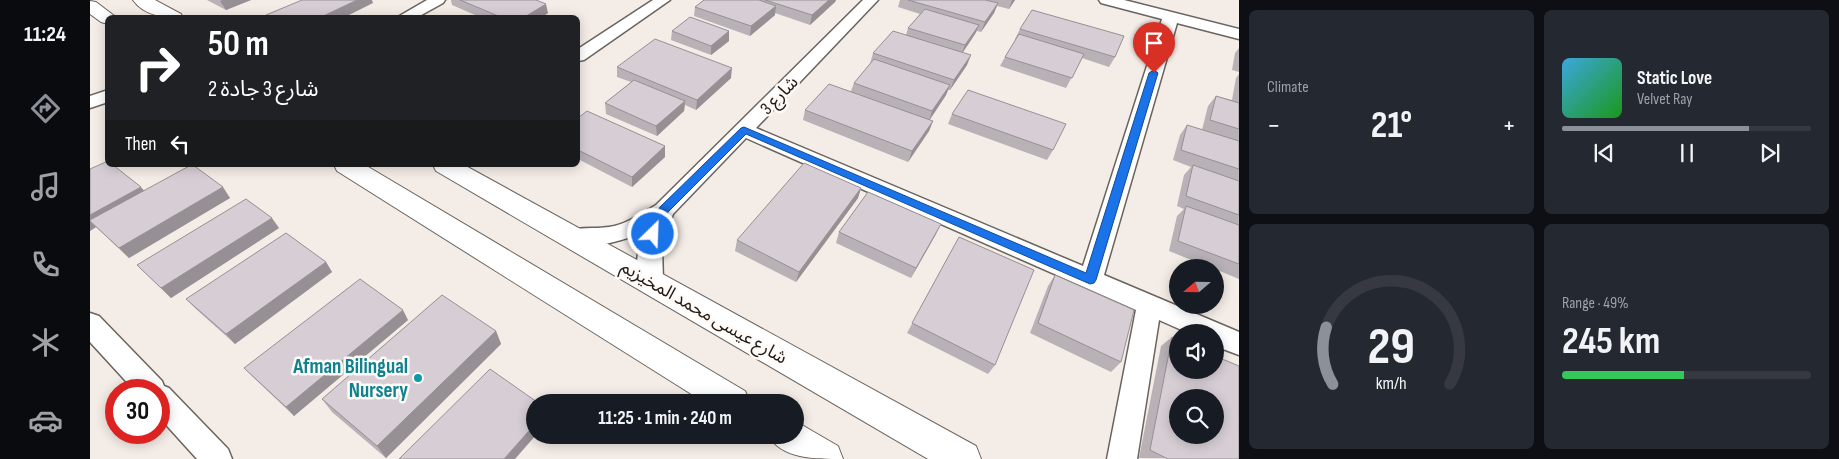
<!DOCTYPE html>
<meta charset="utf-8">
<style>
body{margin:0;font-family:"Sofia Sans Condensed","Noto Sans Arabic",sans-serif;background:#242831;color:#f1f3f6;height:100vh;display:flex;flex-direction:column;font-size:19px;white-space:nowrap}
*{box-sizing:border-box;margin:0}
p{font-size:16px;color:#9ea1a6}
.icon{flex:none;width:28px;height:28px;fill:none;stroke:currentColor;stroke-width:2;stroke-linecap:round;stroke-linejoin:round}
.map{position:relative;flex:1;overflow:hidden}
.side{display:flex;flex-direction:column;gap:10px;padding:10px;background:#0d0f14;width:600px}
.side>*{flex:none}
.hud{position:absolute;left:15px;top:15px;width:475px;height:152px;border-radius:8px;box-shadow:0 2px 12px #0003;background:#202124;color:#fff;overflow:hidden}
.needle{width:32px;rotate:250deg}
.buttons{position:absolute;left:1079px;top:259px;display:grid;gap:10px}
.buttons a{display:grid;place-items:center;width:55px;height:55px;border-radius:50%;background:#171b24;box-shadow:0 2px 12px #0003;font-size:25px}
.speed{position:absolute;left:15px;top:379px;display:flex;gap:10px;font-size:25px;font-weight:700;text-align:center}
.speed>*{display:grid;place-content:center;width:65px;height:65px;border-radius:50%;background:#171b24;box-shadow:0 2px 12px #0003;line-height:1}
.speed .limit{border:8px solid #d22;background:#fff;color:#111}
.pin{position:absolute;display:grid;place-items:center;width:42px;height:42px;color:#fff;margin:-51px -21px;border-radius:50% 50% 50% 0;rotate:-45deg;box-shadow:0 0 5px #0007}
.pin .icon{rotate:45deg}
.me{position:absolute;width:55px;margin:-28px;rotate:24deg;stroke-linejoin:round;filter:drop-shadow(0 0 4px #0008)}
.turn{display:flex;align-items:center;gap:18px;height:105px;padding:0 20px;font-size:22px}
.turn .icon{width:65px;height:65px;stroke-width:2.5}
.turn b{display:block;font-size:35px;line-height:42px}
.then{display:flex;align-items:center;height:48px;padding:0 20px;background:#0003;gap:10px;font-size:19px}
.big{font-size:38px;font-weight:700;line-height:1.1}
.side .widget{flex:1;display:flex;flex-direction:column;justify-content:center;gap:8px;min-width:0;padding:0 18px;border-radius:8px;background:#242831}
.side .dial{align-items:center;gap:0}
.dial svg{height:130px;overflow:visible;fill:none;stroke:#363941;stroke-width:7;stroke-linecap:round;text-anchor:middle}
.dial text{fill:#f1f3f6;stroke:none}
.song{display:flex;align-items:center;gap:15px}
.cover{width:60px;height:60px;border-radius:8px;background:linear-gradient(135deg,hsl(200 70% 55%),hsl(120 70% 35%))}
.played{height:5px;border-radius:2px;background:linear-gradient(90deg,#8c9099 75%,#363941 75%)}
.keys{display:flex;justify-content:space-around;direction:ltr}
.heat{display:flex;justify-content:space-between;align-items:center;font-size:28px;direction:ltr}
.charge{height:8px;border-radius:4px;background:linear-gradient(90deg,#34c759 49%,#363941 0)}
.side .tiles{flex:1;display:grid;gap:10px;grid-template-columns:repeat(2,1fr)}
.trip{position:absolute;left:436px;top:394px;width:278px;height:50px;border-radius:25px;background:#171b24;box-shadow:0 2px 12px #0003;font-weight:700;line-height:50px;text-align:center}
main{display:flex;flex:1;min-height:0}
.dock{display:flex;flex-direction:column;width:90px;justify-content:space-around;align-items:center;background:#090b0e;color:#9ea1a6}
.dock .icon{width:35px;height:35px}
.dock .selected{color:#8c9099}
.dock b{font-size:22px;color:#f1f3f6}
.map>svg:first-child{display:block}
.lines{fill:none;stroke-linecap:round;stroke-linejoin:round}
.street-casing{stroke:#6a635e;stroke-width:3}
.secondary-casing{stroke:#6a635e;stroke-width:2}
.street{fill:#fff;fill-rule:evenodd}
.secondary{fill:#fff;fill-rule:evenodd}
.wall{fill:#b8b1b6}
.shaded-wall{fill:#969094}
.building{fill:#d6ced4;stroke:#969094;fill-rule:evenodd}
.route{fill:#1a73e8;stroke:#114b97}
.culture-dot{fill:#0f9aa8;stroke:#fffaf6;stroke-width:2}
.labels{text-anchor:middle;stroke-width:5;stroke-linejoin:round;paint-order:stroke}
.street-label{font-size:18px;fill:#1e1b19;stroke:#fffaf6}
.near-culture-label{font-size:21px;font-weight:bold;fill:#0d838f;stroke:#fffaf6;text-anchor:end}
</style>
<main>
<nav class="dock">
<b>11:24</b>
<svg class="icon selected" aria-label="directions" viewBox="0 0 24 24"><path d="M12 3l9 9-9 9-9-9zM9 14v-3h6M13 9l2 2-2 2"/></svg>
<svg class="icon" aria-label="music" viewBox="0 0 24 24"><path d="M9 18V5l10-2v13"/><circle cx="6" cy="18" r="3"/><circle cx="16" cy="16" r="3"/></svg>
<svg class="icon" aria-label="phone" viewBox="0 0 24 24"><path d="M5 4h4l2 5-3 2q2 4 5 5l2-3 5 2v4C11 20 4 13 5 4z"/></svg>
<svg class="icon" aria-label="climate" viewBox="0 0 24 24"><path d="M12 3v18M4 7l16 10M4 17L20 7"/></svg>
<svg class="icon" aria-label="car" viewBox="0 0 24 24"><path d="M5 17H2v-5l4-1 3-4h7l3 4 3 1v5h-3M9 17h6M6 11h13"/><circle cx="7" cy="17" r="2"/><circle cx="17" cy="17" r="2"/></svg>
</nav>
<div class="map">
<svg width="1149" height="459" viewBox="0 0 1149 459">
<rect width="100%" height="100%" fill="#f4ece6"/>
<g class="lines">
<defs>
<g id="street">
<path d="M337,0H355L353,3L326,18H306Z"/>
<path d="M563,0H580L494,60L488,61V49Z"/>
<path d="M773,0H788L666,128L993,266L1072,19L1011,3L1009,0H1034L1149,29V39L1087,23L1014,275L1149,332V355L1125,346V332H1096L1069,320L1047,459H1017L1046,310L656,138L583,214L572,245L573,282L570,289L561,292L552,289C544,272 547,249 553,233C529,241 500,251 475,243L472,237L475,231C489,227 504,229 519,227C536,225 552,213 566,205Z"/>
<path d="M18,90V102L0,108V96Z"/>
<path d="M0,313L9,316L72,381L74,386L79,388L138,449L142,459H107L69,417V390H44L0,342Z"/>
</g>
<g id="secondary">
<path d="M43,0H65L91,14L93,18C75,18 54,16 43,0Z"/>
<path d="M0,1L6,2L27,18H18V24L11,22L0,14Z"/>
<path d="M244,165H275L655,391L660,402H614L247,171Z"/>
<path d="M343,165H374L886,446L891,459H838L346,171Z"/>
<path d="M705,421L748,446L753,459C724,459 692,459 678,435H705Z"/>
</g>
</defs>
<use href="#street" class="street-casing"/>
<use href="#secondary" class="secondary-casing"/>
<use href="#street" class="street"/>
<use href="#secondary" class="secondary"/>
</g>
<g class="wall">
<path d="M117,0H161L136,10Z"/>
<path d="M361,0H446L458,13L451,18H392L362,5Z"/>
<path d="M614,0H746L745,2L720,25L685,13V15L660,36L604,16L605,7Z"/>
<path d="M810,0H925L919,9L907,6L904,13L891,32L887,31L873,52L877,65L860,90H858L856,95L839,120L843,121L839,131L818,162L713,120L715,110L761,91L764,83L780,64L783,53L816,35L818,28L830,14L808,7Z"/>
<path d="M930,29L1025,57L1019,67L992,58L976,88L910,66L915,57L926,39H925Z"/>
<path d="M582,31H639V41L621,55L581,40Z"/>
<path d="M1149,48V72L1142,70L1145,53Z"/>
<path d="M527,67L641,78L606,110L595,105L594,111L567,136L516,114L515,103L541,82L527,77Z"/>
<path d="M1149,74V279L1125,269V268H1121L1079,251L1087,216L1094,209L1087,206L1094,175L1101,167L1083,160L1090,135L1097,125L1112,130L1118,106L1126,96L1142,100L1146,78Z"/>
<path d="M862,114L963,150L957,160L858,124Z"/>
<path d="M488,118L575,146V157L542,187L488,159Z"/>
<path d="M0,169L54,190L140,198L39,258L6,227L0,231Z"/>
<path d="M771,188L768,198L706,282L645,251L647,240Z"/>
<path d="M189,228L81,298L47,265Z"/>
<path d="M749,232L846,234L821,278L746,243Z"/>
<path d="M869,237L905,365L898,374L817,333Z"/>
<path d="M236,262L242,272L145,344L106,309L96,299Z"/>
<path d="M965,275L1031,362L1021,372L940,333L958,286Z"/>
<path d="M318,320L204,416L163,377L154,368Z"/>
<path d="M406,331L411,344L296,458L242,412L232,399Z"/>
<path d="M1082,337L1149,459L1049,458L1071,346Z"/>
</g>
<g class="shaded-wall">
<path d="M133,0H161L136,10L130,1Z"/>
<path d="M267,0H282L283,3L253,18H229Z"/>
<path d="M739,0H746L745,2L720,25L722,15Z"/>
<path d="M922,0H925L919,9Z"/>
<path d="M908,3L904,13L891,32L895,22Z"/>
<path d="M456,4L458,13L451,18H433Z"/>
<path d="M686,6L685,15L660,36L661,26Z"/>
<path d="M889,25L885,34L871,55L875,45Z"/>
<path d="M639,31V41L621,55V46Z"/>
<path d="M881,55L877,65L860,90L864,80Z"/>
<path d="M642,68L641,78L606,110L607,100Z"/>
<path d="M860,85L856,95L839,121L842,111Z"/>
<path d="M595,101L594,111L567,136L566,126Z"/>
<path d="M843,121L839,131L818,162L822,151Z"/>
<path d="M575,146V157L542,187V177Z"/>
<path d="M51,187L60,198L0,221V215Z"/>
<path d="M133,187L140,198L39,258L29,248Z"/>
<path d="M771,188L768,198L706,282L709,272Z"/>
<path d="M182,218L189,228L81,298L71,288Z"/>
<path d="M0,221L6,227L0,231Z"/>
<path d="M851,224L846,234L821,278L826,268Z"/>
<path d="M236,262L242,272L145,344L136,334Z"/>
<path d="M313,310L318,320L204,416L196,407Z"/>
<path d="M406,331L411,344L296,458L287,446Z"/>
<path d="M445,424V435H446L425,459H414Z"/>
</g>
<g class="building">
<path d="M212,0H267L229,18H180L176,15Z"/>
<path d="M370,0H446L456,4L433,18H413Z"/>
<path d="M614,0H669L686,6L661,26L605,7Z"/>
<path d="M675,0H739L722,15Z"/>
<path d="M818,0H895L908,3L895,22Z"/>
<path d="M835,9L889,25L875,45L818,28Z"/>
<path d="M942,10L1034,36L1025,57L930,29Z"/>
<path d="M600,17L639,31L621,46L582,31Z"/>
<path d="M803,31L881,55L864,80L783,53Z"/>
<path d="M929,34L994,54L982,78L915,57Z"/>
<path d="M565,39L642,68L607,100L527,67Z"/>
<path d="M784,59L860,85L842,111L764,83Z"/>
<path d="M544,80L595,101L566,126L515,103Z"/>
<path d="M739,84L843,121L822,151L715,110Z"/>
<path d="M878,90L976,124L963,150L862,114Z"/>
<path d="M1126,96L1149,103V129L1120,120Z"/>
<path d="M497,111L575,146L542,177L488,150V118Z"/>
<path d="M1097,125L1149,141V169L1091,150Z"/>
<path d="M18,161V165H23L51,187L0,215V169Z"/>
<path d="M714,163L771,188L709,272L647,240Z"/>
<path d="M101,165H103L133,187L29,248L0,221V220Z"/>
<path d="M1103,165L1149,181V215L1096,196Z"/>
<path d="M778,192L851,224L826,268L749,232Z"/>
<path d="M156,199L182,218L71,288L47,265Z"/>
<path d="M1096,206L1149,225V264L1088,241Z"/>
<path d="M196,233L236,262L136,334L96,299Z"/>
<path d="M869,237L944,270L905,365L822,323Z"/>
<path d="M965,275L1044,310L1031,362L948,323Z"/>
<path d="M270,279L313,310L196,407L154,368Z"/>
<path d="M352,295L406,331L287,446L232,399Z"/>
<path d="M1082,337L1088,339V370H1125V356L1149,366V459H1078L1060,450ZM1088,398H1125V435H1088Z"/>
<path d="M400,369L447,402H445V424L414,459H309Z"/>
</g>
<path class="route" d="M1064,70L1068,73L1006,280L1004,283L1000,284L656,134L578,212L567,237H559L557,234L570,207L651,128L654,127L996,273L1059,73Z"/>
<circle class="culture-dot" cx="328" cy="378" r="5"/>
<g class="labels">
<g class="street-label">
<text transform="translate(689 95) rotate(-46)" y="6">شارع 3</text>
<text transform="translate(614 312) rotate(30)" y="6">شارع عيسى محمد المخيزيم</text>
</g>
<g class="near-culture-label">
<text x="318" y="373">Afman Bilingual<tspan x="318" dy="24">Nursery</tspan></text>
</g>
</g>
</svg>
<div class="buttons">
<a><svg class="needle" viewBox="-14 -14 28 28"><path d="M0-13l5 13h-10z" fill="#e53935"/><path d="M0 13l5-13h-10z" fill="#9ea1a6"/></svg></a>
<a><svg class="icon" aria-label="sound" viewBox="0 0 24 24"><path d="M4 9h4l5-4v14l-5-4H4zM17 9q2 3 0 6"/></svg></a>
<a><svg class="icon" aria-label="search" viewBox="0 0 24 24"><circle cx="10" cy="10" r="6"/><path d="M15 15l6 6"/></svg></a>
</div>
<div class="speed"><div class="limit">30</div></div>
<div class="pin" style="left:1064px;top:73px;background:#d93025"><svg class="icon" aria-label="arrive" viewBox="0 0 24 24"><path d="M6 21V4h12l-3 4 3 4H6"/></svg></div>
<svg class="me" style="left:563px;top:234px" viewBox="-20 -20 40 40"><circle r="17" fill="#1a73e8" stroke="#fff" stroke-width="3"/><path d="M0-11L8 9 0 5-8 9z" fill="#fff"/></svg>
<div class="trip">11:25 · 1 min · 240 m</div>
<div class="hud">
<div class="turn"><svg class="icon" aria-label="right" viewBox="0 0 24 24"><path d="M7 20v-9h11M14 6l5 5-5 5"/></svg><div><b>50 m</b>شارع 3 جادة 2</div></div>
<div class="then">Then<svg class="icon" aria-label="left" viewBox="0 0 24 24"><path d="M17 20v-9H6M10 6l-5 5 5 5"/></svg></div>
</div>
</div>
<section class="side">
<div class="tiles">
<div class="widget"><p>Climate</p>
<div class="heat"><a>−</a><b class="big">21°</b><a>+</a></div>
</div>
<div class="widget">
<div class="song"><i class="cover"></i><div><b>Static Love</b><p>Velvet Ray</p></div></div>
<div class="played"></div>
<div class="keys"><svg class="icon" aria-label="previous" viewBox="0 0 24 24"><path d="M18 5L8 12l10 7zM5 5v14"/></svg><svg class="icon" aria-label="pause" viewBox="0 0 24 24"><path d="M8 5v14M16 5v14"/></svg><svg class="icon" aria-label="next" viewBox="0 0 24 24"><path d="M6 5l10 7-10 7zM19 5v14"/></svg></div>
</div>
<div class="widget dial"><svg viewBox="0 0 100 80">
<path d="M14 69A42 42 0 1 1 86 69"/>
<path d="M14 69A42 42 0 0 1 10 34" stroke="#8c9099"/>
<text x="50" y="56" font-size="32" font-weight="700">29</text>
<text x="50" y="72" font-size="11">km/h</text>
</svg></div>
<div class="widget"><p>Range · 49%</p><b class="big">245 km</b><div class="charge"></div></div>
</div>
</section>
</main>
